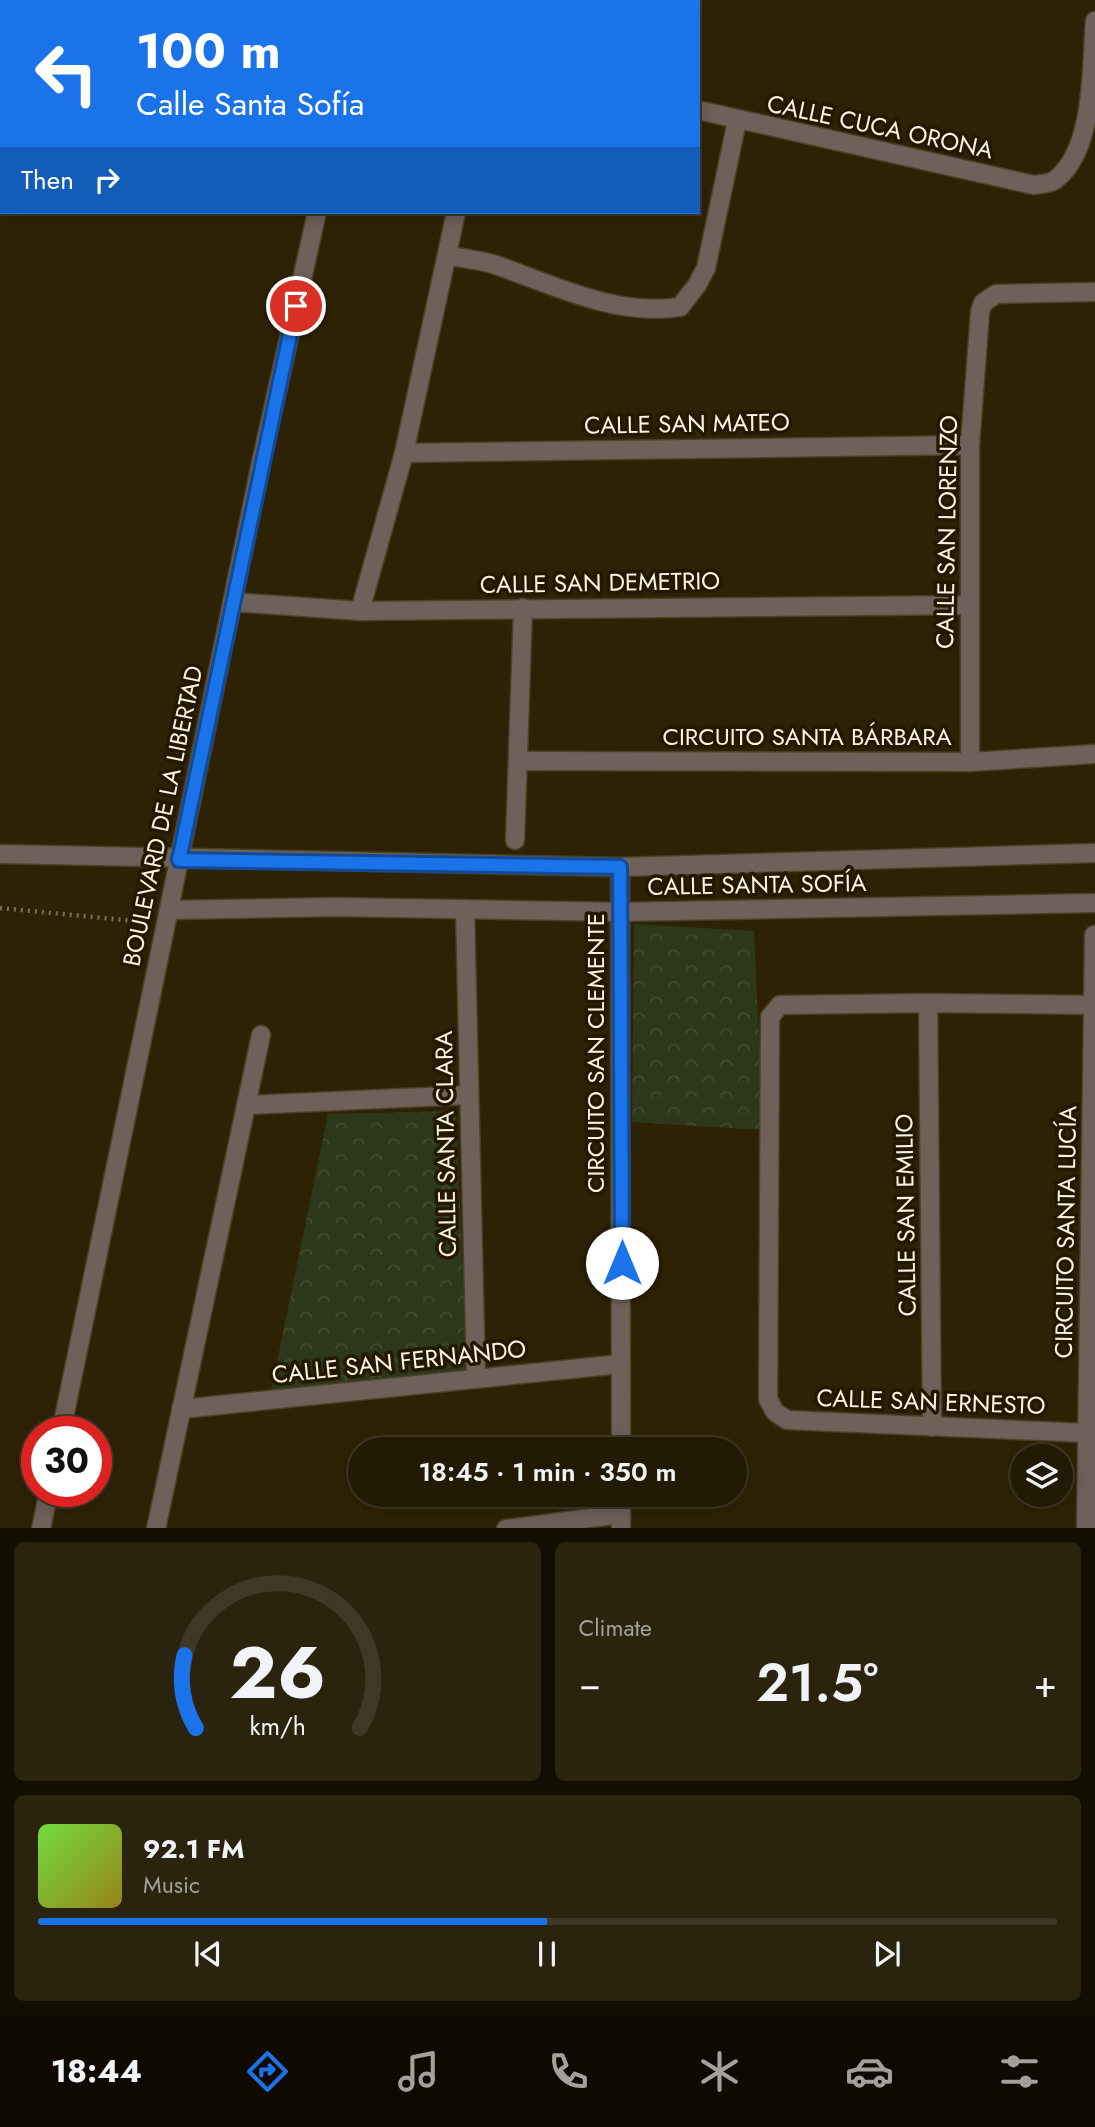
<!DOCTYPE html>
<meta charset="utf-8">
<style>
body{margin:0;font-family:Jost,sans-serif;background:#2a230e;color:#f1f3f6;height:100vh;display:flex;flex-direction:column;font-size:26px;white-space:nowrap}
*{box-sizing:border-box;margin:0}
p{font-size:23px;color:#a2a19a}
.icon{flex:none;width:38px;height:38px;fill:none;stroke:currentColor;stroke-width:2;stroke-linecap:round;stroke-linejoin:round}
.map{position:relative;height:1528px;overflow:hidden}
.drawer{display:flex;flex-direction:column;gap:14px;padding:14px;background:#130e02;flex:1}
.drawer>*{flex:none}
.guide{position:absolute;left:0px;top:0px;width:700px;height:214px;box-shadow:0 4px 18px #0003,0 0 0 2px #3f3826;background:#1a73e8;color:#fff;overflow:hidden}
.controls{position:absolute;left:1010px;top:1444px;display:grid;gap:14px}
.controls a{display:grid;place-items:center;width:63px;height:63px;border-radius:50%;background:#221a04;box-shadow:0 4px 18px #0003,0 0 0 2px #3f3826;font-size:35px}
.speed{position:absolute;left:21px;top:1416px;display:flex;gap:14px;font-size:35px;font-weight:700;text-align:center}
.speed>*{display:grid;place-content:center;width:91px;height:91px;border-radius:50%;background:#221a04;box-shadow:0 4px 18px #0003,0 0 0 2px #3f3826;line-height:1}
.speed .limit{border:10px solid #d22;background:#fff;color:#111}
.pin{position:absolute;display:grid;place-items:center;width:60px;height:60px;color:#fff;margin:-30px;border:4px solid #fff;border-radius:50%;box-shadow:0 2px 7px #0007}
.me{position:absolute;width:77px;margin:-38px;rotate:0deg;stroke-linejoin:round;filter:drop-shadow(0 0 5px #0008)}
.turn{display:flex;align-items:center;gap:24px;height:147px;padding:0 21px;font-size:32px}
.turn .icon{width:91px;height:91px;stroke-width:2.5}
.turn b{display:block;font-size:49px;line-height:60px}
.then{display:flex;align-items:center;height:66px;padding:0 21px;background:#0003;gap:14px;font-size:26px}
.big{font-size:52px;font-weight:600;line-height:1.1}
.drawer .widget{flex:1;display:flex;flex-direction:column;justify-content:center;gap:10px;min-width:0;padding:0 24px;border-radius:10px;background:#2a230e}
.drawer .dial{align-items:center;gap:0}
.dial svg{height:182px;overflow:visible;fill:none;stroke:#3f3826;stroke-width:7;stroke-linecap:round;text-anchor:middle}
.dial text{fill:#f1f3f6;stroke:none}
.song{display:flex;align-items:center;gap:21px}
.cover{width:84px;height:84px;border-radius:10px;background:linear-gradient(135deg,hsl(100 70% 55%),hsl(50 70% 35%))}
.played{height:7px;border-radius:4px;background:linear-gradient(90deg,#1a73e8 50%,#3f3826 50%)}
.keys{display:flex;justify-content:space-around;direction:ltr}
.heat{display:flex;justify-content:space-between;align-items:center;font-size:38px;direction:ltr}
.drawer .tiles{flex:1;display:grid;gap:14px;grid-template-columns:1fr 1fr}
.widget:last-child{grid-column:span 2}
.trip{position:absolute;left:348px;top:1437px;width:399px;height:70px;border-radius:35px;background:#221a04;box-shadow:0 4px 18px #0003,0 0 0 2px #3f3826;font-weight:600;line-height:70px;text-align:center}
.dock{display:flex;height:112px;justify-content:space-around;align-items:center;background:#0e0a02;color:#a2a19a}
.dock .icon{width:49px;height:49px}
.dock .current{color:#1a73e8}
.dock b{font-size:32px;color:#f1f3f6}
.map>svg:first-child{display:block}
.forest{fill:url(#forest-crowns)}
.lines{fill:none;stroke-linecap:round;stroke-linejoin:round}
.minor-casing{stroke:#4b3f25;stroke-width:21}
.path{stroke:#7a6f58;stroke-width:4.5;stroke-dasharray:2 5;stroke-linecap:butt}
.minor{stroke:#6e6159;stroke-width:18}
.route-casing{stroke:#114b97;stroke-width:18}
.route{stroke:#1a73e8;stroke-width:12}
.labels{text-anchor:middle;stroke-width:7;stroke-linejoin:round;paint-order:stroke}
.street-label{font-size:24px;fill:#fbf3e3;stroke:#241800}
</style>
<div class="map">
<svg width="1095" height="1529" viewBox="0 0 1095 1529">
<defs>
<pattern id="forest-crowns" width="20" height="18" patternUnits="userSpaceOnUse" patternTransform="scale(1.75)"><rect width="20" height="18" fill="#2c3819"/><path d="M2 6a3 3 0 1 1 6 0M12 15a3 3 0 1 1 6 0" fill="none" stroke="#414c2f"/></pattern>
</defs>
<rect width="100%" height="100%" fill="#2e2206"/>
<g class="forest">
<path d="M634,924L754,931L763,1130L632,1122Z"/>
<path d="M456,1111L467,1372L271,1391L328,1114Z"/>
</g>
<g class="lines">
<defs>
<g id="minor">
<path d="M364,2V0"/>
<path d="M499,2V0"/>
<path d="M698,110L1034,185C1040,184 1049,184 1055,180C1095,150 1091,68 1095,21"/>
<path d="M448,256C463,258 481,260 496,265C553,285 617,317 680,307L697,285L706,268L737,121"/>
<path d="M404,453L970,445"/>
<path d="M232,602L360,611L969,605"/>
<path d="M360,611L404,453L456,212"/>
<path d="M518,761L970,762L1095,754"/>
<path d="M970,762V445L980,312L983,303L996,294L1095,292"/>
<path d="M515,840L523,608"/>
<path d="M0,854L620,867L1095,853"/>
<path d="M620,867L621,1449"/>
<path d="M465,909L476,1378"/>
<path d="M169,910L335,907L620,912L1095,903"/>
<path d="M928,1003L932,1427"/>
<path d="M246,1105L469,1095"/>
<path d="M181,1409L621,1364"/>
<path d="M61,1432L261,463L317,212"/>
<path d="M1087,1433L787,1420L775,1412L768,1399L770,1017L780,1005L928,1003L1093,1005"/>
<path d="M41,1529L49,1491"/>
<path d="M156,1529L261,1035"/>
<path d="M506,1529L621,1514"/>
<path d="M621,1529V1494"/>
<path d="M1086,1529L1094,935"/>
</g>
</defs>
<use href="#minor" class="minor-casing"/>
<path class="path" d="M0,908L145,922"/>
<use href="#minor" class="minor"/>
</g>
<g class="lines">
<defs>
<path id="route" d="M296,306L179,860L620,867L622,1263"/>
</defs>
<use href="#route" class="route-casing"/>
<use href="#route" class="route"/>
</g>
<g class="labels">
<g class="street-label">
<text transform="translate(880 127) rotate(12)" y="8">CALLE CUCA ORONA</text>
<text transform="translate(687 424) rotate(-1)" y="8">CALLE SAN MATEO</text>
<text transform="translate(947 532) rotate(-89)" y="8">CALLE SAN LORENZO</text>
<text transform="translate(600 583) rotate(-1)" y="8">CALLE SAN DEMETRIO</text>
<text x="807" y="745">CIRCUITO SANTA BÁRBARA</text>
<text transform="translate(163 816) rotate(-78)" y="8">BOULEVARD DE LA LIBERTAD</text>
<text transform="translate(757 885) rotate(-1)" y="8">CALLE SANTA SOFÍA</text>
<text transform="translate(596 1053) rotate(-90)" y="8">CIRCUITO SAN CLEMENTE</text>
<text transform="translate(446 1144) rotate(-91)" y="8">CALLE SANTA CLARA</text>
<text transform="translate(906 1215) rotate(-91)" y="8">CALLE SAN EMILIO</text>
<text transform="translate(1066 1232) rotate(-89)" y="8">CIRCUITO SANTA LUCÍA</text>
<text transform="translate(399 1362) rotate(-6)" y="8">CALLE SAN FERNANDO</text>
<text transform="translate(931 1402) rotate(2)" y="8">CALLE SAN ERNESTO</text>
</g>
</g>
</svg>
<div class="controls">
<a><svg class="icon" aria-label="layers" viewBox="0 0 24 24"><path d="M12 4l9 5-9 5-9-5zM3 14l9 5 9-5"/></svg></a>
</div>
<div class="speed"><div class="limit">30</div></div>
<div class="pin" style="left:296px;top:306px;background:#d93025"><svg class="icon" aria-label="arrive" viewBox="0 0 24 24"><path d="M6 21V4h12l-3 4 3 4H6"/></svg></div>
<svg class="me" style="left:622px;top:1263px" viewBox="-20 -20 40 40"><circle r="19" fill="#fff"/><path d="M0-13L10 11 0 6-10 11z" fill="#1a73e8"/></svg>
<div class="trip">18:45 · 1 min · 350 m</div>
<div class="guide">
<div class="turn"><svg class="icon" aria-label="left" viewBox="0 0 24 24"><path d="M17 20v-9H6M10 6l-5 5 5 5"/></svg><div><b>100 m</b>Calle Santa Sofía</div></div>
<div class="then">Then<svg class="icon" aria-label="right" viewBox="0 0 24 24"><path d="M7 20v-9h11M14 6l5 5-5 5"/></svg></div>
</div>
</div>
<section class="drawer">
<div class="tiles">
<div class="widget dial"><svg viewBox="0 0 100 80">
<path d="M14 69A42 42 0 1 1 86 69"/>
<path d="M14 69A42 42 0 0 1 9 37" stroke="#1a73e8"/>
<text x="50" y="56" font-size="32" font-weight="700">26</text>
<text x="50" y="72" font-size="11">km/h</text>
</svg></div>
<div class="widget"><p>Climate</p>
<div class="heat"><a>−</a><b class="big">21.5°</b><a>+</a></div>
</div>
<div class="widget">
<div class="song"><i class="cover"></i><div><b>92.1 FM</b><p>Music</p></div></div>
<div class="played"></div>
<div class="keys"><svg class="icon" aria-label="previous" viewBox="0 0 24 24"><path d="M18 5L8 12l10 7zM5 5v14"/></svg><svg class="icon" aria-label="pause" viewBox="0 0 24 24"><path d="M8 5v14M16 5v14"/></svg><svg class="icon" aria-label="next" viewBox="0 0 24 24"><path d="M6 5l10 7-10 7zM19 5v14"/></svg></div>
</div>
</div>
</section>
<nav class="dock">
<b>18:44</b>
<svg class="icon current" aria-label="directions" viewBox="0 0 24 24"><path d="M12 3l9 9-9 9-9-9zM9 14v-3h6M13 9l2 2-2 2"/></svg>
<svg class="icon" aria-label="music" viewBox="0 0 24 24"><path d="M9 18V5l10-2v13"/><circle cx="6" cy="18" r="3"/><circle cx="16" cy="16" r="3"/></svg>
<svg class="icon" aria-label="phone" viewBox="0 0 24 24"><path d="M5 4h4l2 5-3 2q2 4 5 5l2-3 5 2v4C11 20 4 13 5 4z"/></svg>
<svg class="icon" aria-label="climate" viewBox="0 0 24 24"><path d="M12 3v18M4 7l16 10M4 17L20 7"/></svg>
<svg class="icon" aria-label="car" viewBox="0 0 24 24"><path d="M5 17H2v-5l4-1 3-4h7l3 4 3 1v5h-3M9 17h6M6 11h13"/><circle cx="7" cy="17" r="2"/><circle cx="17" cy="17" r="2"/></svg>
<svg class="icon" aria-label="filters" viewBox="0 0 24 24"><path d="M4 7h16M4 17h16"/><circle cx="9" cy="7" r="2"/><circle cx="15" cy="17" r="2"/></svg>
</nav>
